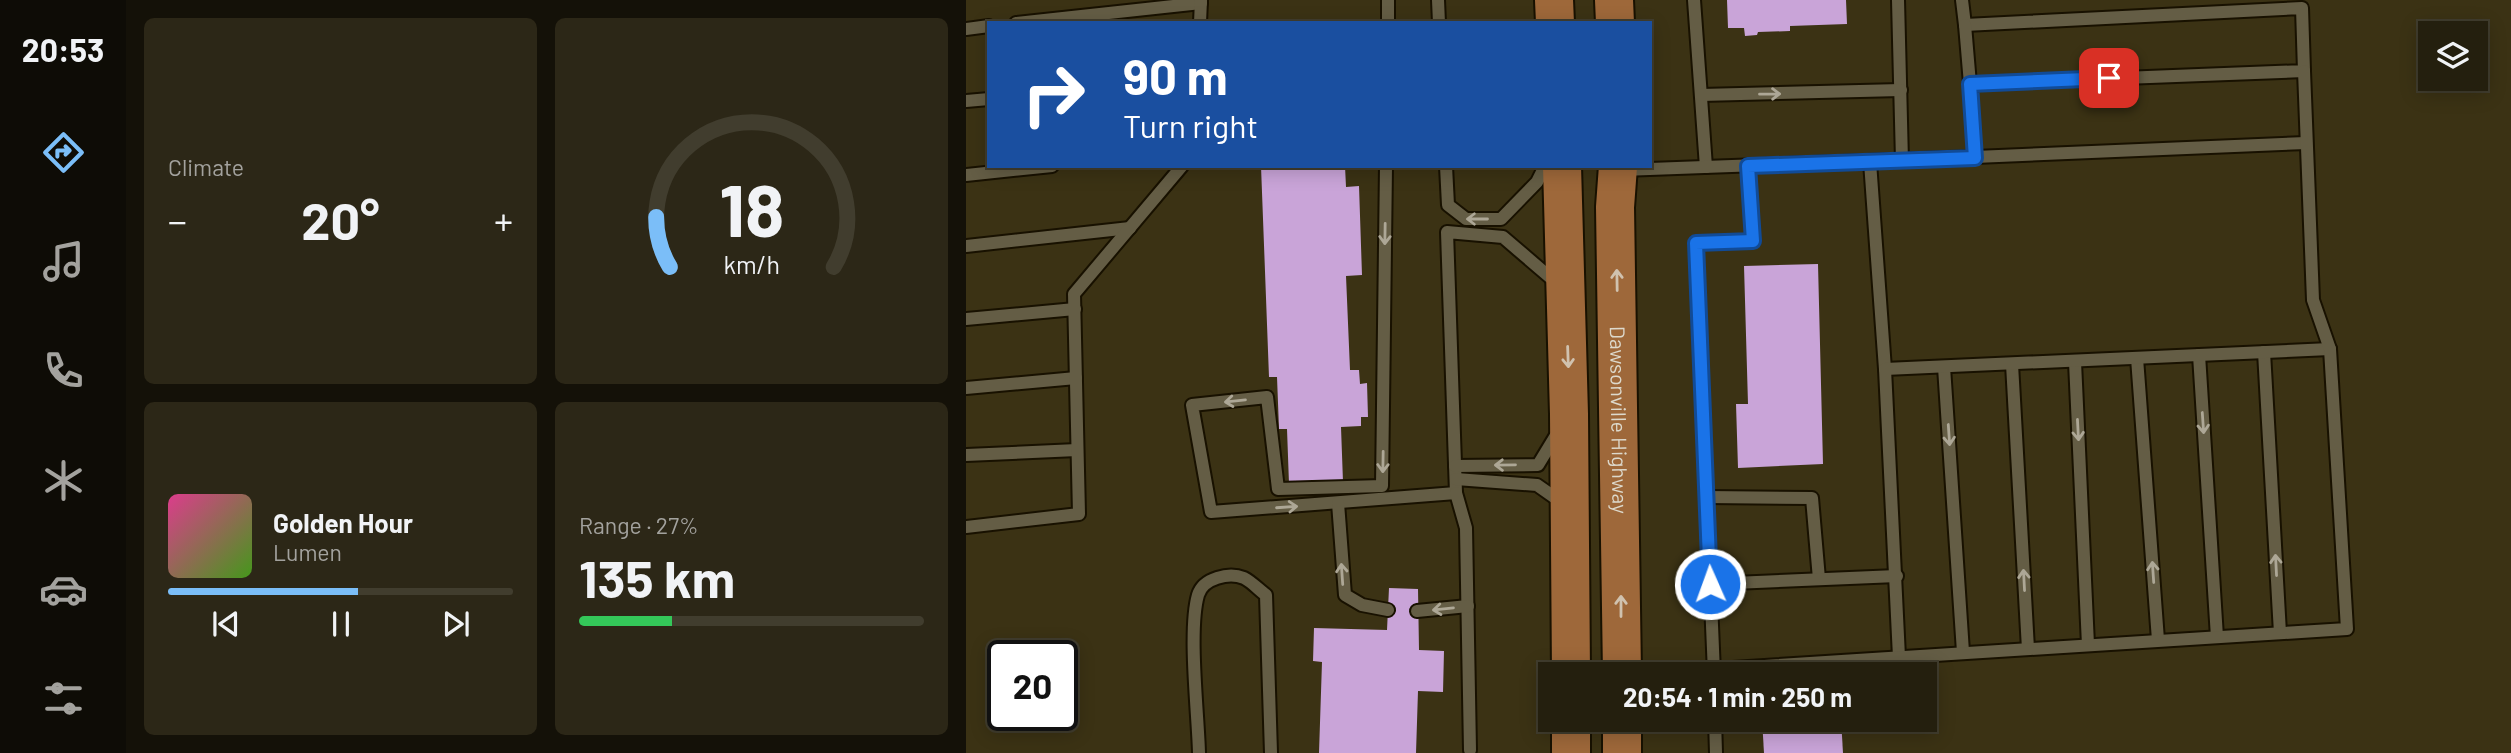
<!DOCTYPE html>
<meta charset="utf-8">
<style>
body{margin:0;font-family:Barlow,sans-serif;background:#2c2717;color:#f1f3f6;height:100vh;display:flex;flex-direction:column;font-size:26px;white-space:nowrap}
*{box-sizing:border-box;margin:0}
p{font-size:23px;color:#a3a29e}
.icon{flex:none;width:38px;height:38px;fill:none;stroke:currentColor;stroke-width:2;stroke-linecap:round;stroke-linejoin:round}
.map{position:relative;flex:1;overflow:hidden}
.side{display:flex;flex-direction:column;gap:18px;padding:18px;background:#141108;width:840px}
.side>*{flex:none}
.banner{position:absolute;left:21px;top:21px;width:665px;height:147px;border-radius:0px;box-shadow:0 4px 18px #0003,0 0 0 2px #413d2e;background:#1a4fa0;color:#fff;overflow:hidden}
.fabs{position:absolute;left:1452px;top:21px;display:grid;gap:14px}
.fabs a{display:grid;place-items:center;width:70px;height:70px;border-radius:0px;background:#241f0e;box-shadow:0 4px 18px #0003,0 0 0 2px #413d2e;font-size:35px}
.speed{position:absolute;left:21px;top:640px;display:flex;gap:14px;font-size:35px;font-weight:700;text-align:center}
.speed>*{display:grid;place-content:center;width:91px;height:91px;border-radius:50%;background:#241f0e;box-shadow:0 4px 18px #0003,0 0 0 2px #413d2e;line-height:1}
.speed .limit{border:4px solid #111;border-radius:10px;background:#fff;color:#111}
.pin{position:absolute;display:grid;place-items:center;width:60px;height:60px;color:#fff;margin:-30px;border-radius:14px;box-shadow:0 4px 10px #0006}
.me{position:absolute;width:77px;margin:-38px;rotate:358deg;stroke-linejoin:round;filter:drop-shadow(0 0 5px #0008)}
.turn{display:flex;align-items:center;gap:24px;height:147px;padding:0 21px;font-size:32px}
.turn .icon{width:91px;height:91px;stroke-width:2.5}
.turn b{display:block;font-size:49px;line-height:60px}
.big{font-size:52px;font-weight:700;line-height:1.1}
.side .card{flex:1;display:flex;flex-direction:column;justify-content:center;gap:10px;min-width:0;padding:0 24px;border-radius:10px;background:#2c2717}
.side .dial{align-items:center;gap:0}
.dial svg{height:182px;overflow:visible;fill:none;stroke:#413d2e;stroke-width:7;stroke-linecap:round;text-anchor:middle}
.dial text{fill:#f1f3f6;stroke:none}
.song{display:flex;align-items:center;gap:21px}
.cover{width:84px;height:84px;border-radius:10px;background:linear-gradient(135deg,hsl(330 70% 55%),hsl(100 70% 35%))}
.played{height:7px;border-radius:4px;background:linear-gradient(90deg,#7bbef8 55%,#413d2e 55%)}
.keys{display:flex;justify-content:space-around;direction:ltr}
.heat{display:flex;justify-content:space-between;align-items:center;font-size:38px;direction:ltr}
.charge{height:10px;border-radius:5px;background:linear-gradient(90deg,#34c759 27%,#413d2e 0)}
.side .tiles{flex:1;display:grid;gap:18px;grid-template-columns:repeat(2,1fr)}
.trip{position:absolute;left:572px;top:662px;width:399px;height:70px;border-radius:0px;background:#241f0e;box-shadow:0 4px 18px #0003,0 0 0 2px #413d2e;font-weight:700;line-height:70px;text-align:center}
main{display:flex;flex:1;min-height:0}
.dock{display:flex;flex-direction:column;width:126px;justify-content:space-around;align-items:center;background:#0e0c06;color:#a3a29e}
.dock .icon{width:49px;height:49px}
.dock .active{color:#7bbef8}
.dock b{font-size:32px;color:#f1f3f6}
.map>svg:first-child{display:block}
.built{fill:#3b3214;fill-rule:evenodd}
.building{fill:#c9a4d8}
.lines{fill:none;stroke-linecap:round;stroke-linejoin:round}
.service-casing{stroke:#181100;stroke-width:16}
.primary-casing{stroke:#181100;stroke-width:42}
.service{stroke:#645d45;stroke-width:12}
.primary{stroke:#9e683a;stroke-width:38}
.oneway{stroke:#ada796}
.oneway2{stroke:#d0c2af}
.route-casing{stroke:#114b97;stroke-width:18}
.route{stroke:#1a73e8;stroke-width:12}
.labels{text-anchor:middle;stroke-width:7;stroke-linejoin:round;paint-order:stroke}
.street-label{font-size:21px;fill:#ddd9cc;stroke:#302913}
</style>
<main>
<nav class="dock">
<b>20:53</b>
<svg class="icon active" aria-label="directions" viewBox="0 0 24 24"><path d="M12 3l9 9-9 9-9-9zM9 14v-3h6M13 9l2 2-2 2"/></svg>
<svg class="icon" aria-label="music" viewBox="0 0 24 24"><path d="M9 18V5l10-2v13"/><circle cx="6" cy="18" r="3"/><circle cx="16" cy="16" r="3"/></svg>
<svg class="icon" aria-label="phone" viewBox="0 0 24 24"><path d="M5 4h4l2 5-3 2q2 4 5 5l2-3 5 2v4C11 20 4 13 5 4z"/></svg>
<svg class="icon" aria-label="climate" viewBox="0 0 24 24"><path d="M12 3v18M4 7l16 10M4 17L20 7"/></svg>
<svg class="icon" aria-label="car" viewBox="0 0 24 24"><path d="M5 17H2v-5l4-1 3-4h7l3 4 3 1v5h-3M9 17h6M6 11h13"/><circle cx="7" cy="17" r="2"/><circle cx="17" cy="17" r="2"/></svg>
<svg class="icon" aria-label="filters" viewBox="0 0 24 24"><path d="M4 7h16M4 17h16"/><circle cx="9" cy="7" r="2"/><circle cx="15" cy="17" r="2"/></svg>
</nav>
<section class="side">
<div class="tiles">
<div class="card"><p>Climate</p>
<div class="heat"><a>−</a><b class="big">20°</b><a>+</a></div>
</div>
<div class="card dial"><svg viewBox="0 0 100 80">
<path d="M14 69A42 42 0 1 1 86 69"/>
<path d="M14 69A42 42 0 0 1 8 47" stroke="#7bbef8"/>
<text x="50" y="56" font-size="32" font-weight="700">18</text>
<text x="50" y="72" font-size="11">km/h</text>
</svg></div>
<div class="card">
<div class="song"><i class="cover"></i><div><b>Golden Hour</b><p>Lumen</p></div></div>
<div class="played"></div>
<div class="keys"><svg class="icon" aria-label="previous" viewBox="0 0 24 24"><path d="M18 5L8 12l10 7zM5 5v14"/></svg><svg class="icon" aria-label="pause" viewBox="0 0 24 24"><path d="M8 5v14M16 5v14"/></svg><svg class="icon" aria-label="next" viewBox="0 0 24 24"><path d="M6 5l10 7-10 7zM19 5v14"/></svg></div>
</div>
<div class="card"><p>Range · 27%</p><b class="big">135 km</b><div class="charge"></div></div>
</div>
</section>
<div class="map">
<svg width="1545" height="753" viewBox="0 0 1545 753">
<rect width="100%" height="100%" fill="#302913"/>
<path class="built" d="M0,0H1545V753H0ZM23,23H684V166H23ZM1465,33H1510V79H1465ZM37,656H96V716H37ZM584,674H959V719H584Z"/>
<g class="building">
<path d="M761,0H880L881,24L824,26V31L792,32L791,35L779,36L778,28H762Z"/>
<path d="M295,166H379L380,187L393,186L396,275L380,276L384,370H393L394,384L401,383L402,417H395V426L375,427L377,482L323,484L321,429H313L311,377H303Z"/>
<path d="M852,264L857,464L772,468L770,404H782L778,266Z"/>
<path d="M423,588L452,589L453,650L478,651L477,692L452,691L450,753H353L356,662L347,661L348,628L421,630Z"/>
<path d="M796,719H875L877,753H798Z"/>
</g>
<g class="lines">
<defs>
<g id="service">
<path d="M472,0L473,23"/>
<path d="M728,0L740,167"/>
<path d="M932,0L936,161"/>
<path d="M996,0L999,25L1336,8L1338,71L1004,84L1009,157L1340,143"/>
<path d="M50,23L235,3"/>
<path d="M234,23L235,0"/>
<path d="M422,23V0"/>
<path d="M999,25L1004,84"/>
<path d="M0,29L23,26"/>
<path d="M735,95L935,90"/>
<path d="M0,101L23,99"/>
<path d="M904,162L919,369"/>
<path d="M420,166L416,486L312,489L301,397L226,405L245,512L490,493L481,232L537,237L593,285"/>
<path d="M480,166L482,205L500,219H535L571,182L579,166"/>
<path d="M656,170L1009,157"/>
<path d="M0,175L86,166"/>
<path d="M0,246L164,228"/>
<path d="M0,319L109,309"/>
<path d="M1298,352L1314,633"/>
<path d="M1233,355L1251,637"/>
<path d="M1171,358L1192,640"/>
<path d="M1109,362L1122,645"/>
<path d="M1046,364L1062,649"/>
<path d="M978,367L997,652"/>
<path d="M0,388L110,378"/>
<path d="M0,455L111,450"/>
<path d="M489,466L572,465L592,432"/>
<path d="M490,479L571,485L598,504"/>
<path d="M490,493L500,528L504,750"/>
<path d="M740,497L846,498L853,579"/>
<path d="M372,503L379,595L396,605L422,610"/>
<path d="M0,527L113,514L108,294L216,166"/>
<path d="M744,584L931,576"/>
<path d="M451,611L502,606"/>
<path d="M933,657L919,369L1364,349"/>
<path d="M748,673L730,243L787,241L782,166"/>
<path d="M671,674L1381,629L1364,349L1347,300L1338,71"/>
<path d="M749,719L750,753"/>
<path d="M233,753C232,713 222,630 232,595C237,578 263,572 278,578C286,582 293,590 300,595L305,753"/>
</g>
<g id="primary">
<path d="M588,0L589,23"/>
<path d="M648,0L649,23"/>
<path d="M596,166L603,414L605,674"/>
<path id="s1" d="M652,166L649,207L656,674"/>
<path d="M605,719V753"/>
<path d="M656,719V753"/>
</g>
</defs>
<use href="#service" class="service-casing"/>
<use href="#primary" class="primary-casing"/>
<use href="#service" class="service"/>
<use href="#primary" class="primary"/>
</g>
<defs><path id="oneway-shaft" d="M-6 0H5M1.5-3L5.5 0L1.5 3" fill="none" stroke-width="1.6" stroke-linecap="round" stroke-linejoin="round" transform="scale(1.75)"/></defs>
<g class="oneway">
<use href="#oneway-shaft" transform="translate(804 94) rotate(-1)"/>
<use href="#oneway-shaft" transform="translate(511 219) rotate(-180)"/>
<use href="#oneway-shaft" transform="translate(419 234) rotate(91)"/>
<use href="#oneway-shaft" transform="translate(269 401) rotate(174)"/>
<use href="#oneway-shaft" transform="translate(1237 423) rotate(86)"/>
<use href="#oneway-shaft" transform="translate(1112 430) rotate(87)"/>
<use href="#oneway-shaft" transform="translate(983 435) rotate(86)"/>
<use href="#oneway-shaft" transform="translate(417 462) rotate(91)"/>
<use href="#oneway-shaft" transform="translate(539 465) rotate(179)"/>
<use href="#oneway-shaft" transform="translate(321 507) rotate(-4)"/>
<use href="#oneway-shaft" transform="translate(1310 565) rotate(-93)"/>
<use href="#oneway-shaft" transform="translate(1187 572) rotate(-94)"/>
<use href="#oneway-shaft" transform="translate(376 574) rotate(-94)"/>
<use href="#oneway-shaft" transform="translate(1058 580) rotate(-93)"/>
<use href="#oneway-shaft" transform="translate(477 609) rotate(174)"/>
</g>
<g class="oneway2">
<use href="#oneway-shaft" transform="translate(651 280) rotate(-91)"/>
<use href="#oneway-shaft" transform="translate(602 357) rotate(88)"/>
<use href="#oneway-shaft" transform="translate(655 606) rotate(-90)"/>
</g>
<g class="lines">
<defs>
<path id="route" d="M744,584L730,243L787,241L782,166L1009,158L1004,84L1143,78"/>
</defs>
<use href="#route" class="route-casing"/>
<use href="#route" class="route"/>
</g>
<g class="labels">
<g class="street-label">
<text dy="7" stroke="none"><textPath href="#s1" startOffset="254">Dawsonville Highway</textPath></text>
</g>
</g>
</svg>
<div class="fabs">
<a><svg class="icon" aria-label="layers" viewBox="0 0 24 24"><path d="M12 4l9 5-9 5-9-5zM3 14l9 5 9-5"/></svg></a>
</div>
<div class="speed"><div class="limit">20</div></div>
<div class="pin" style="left:1143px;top:78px;background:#d93025"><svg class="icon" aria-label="arrive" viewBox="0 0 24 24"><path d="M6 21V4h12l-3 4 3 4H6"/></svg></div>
<svg class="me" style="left:744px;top:584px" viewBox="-20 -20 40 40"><circle r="17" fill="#1a73e8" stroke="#fff" stroke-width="3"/><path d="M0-11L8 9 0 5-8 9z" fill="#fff"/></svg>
<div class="trip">20:54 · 1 min · 250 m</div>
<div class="banner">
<div class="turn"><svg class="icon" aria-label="right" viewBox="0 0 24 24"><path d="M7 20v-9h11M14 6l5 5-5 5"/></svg><div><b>90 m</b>Turn right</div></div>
</div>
</div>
</main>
